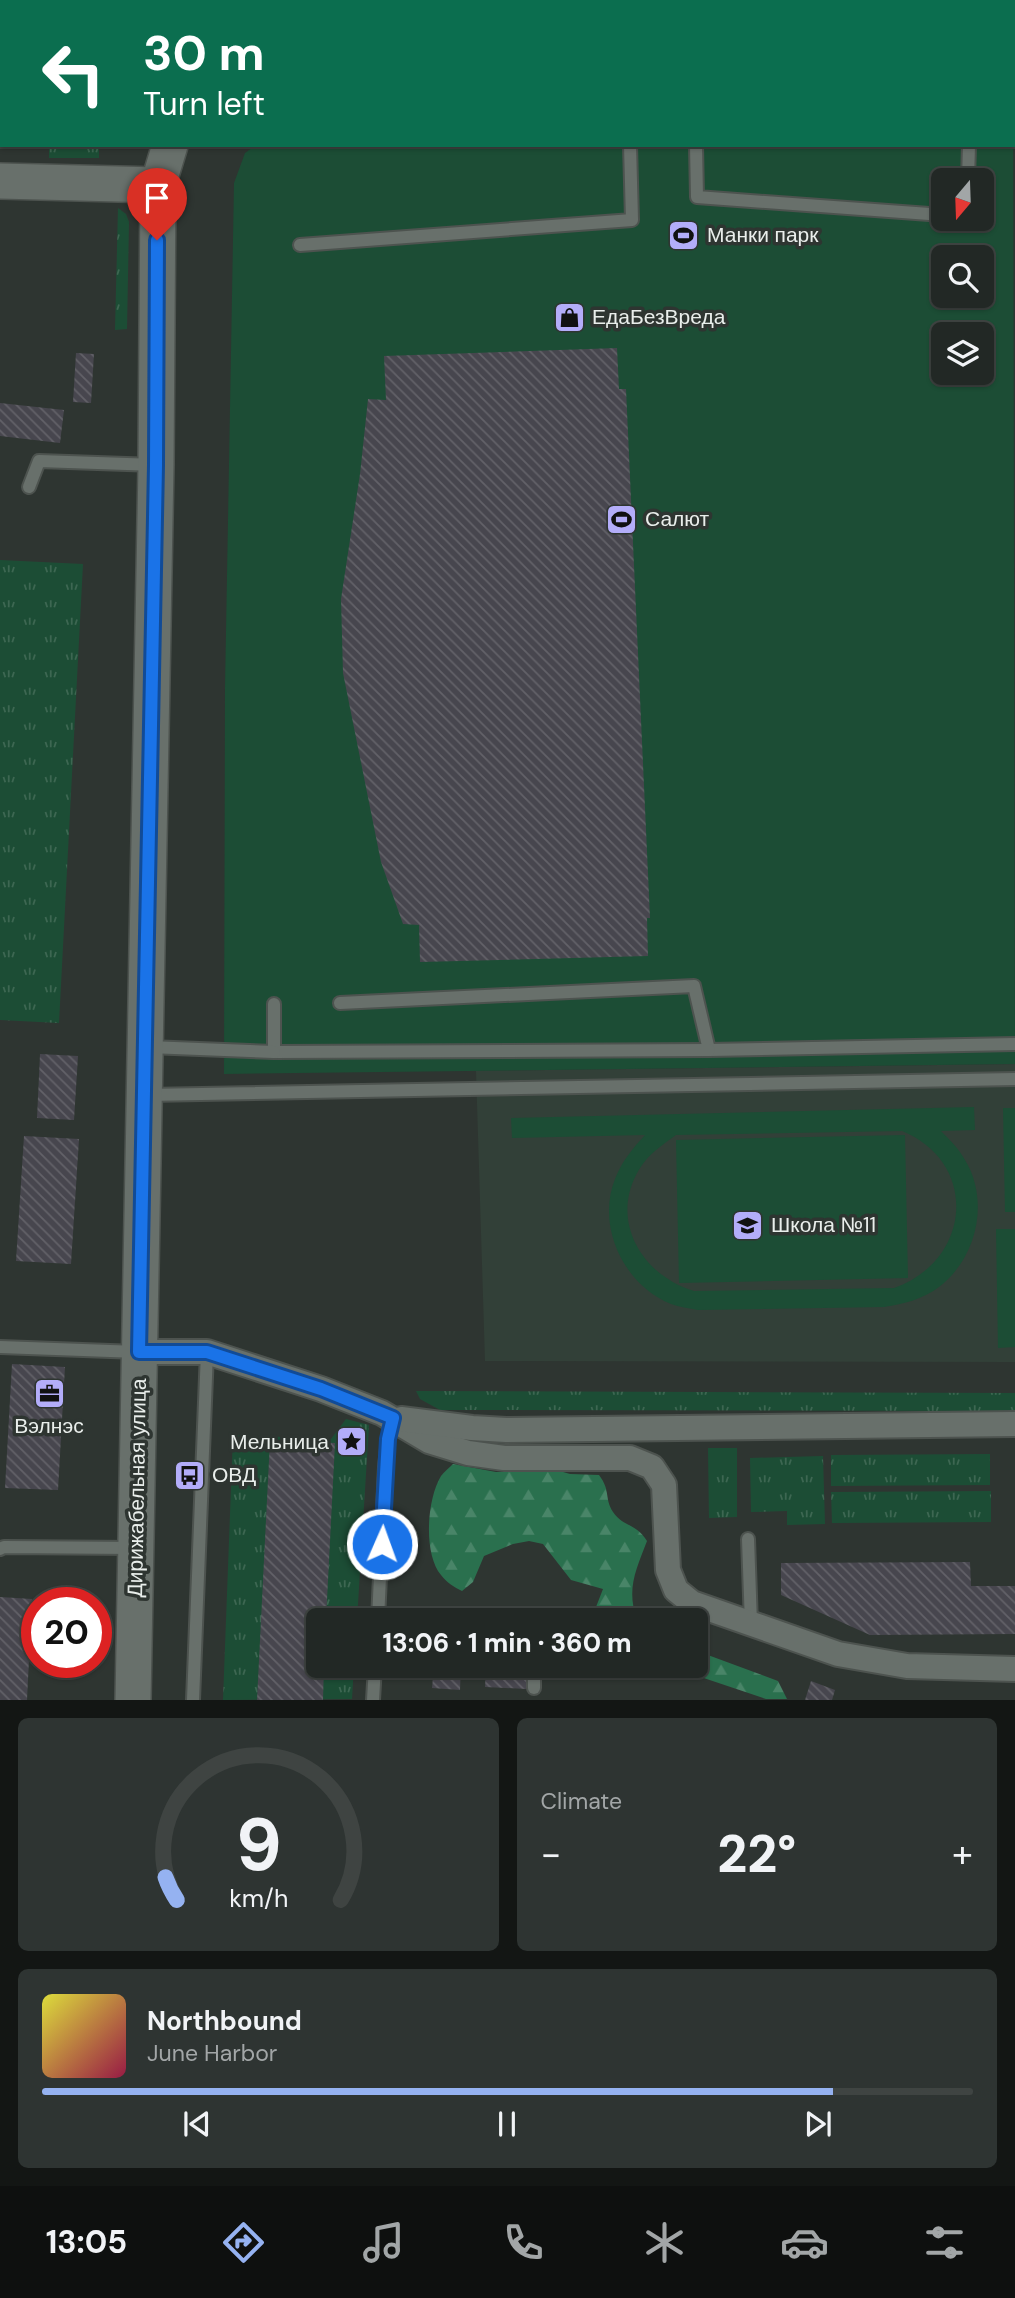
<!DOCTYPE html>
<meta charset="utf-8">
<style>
body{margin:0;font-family:"DM Sans",sans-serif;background:#2e3432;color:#f1f3f6;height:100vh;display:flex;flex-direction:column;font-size:26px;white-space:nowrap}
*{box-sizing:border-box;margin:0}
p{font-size:23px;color:#a2a6a7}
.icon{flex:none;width:38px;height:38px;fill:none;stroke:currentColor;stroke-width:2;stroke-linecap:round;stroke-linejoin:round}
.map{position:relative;height:1700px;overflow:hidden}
.details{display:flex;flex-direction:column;gap:18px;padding:18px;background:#131614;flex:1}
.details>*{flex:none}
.guide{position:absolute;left:0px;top:0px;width:1015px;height:147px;box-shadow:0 2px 5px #0004,0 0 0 2px #3f4442;background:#0b6e4f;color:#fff;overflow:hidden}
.needle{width:46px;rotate:199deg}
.buttons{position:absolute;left:931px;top:168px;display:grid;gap:14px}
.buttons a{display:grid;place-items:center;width:63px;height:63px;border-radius:10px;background:#222825;box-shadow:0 2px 5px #0004,0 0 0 2px #3f4442;font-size:35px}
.speed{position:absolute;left:21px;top:1587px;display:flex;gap:14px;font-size:35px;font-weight:700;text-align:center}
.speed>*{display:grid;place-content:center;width:91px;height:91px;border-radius:50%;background:#222825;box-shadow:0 2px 5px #0004,0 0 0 2px #3f4442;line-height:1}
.speed .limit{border:10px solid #d22;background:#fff;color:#111}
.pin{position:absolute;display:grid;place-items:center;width:60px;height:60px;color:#fff;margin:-72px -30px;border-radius:50% 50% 50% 0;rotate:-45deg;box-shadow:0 0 7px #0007}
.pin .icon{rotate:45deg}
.me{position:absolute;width:77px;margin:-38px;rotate:2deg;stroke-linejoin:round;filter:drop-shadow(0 0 5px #0008)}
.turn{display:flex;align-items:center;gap:24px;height:147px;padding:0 28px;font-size:32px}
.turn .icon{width:91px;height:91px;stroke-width:2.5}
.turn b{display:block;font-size:49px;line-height:60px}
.big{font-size:52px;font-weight:800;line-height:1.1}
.details .card{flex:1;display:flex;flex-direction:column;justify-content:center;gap:10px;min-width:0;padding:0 24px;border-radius:10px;background:#2e3432}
.details .dial{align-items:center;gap:0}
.dial svg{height:182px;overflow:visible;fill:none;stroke:#3f4442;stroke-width:7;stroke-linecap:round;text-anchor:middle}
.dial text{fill:#f1f3f6;stroke:none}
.song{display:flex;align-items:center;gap:21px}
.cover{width:84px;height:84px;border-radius:10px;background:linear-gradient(135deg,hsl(60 70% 55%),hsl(340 70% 35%))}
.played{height:7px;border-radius:4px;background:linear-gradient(90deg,#95b2f1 85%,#3f4442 85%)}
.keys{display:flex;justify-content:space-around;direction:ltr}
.heat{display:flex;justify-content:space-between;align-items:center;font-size:38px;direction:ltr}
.details .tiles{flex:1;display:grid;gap:18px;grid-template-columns:1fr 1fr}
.card:last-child{grid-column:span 2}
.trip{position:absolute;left:306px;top:1608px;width:402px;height:70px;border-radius:10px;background:#222825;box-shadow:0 2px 5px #0004,0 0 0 2px #3f4442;font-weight:800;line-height:70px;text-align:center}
.menu{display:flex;height:112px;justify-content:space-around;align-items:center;background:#0e100f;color:#a2a6a7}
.menu .icon{width:49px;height:49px}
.menu .selected{color:#95b2f1}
.menu b{font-size:32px;color:#f1f3f6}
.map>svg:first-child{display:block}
.built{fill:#324038}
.grass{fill:url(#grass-tufts)}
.forest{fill:url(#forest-firs)}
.pitch{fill:#1c4d35;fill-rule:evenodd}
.building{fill:url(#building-back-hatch)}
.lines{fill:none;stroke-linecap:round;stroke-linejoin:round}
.lane-casing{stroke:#4d534f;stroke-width:16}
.street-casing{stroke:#4d534f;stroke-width:28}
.secondary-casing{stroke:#4d534f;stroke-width:38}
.lane{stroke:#68706b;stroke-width:12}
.street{stroke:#68706b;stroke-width:24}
.secondary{stroke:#68706b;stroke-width:35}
.route-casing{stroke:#114b97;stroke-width:18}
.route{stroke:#1a73e8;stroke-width:12}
.labels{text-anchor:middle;stroke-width:7;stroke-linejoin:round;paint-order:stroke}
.poi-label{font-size:21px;fill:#e9eeeb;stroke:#2e3531;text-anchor:start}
.street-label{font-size:21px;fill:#e9eeeb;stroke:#2e3531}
</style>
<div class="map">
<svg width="1015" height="1700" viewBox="0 0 1015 1700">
<defs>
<pattern id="grass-tufts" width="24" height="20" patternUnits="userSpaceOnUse" patternTransform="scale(1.75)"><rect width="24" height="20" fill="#1c4d35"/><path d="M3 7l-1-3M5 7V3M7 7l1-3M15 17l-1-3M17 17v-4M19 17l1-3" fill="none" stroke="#3d6752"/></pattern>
<pattern id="forest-firs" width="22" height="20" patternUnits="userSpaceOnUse" patternTransform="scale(1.75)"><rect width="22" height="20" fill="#2a704e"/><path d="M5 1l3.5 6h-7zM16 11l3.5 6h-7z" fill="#498568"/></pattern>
<pattern id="building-back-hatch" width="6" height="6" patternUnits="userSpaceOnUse" patternTransform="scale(1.75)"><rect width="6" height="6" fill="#47464e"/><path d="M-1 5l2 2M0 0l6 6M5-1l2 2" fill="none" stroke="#626168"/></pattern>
</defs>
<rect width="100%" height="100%" fill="#2e3531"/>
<path class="built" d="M1015,1064V1362L485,1361L476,1071Z"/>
<g class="grass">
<rect x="49" y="145" width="50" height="13"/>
<path d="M118,208L126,214L129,222L127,329L115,330Z"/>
<path d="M0,560L83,564L59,1023L0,1020Z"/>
<path d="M416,1391L1015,1393V1411L440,1410L420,1399Z"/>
<path d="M346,1419L369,1425L357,1620H318V1666H354L352,1699L223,1700L233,1435L331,1439Z"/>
<path d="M708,1448H737V1517L709,1518Z"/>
<path d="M990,1454V1485L831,1486V1455Z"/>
<path d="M823,1456L825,1524L787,1525V1511L751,1512L750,1458Z"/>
<path d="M991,1491V1522L832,1523L831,1492Z"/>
</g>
<g class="forest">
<path d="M453,1464L496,1472L556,1470L570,1474L599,1475C611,1491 604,1498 613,1512C623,1527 636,1523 647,1541C636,1570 626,1589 637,1620H591L603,1589L571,1580L543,1544L529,1541L513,1544L484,1556L473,1582L462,1591C454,1587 447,1583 441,1575C423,1553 427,1499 441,1476C444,1472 449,1468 453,1464Z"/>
<path d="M697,1651L778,1681L787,1699H766L668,1666H696Z"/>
</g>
<g class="pitch">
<path d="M468,0H815L820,2H464Z"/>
<path d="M1013,62L1015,1064L224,1074L225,688L234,183L245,153L256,145H1013ZM943,180H982V219H943ZM943,257H982V296H943ZM943,334H982V373H943Z"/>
<path d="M974,1107L975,1130L941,1131C950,1140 959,1149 965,1160C990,1201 977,1258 939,1287C923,1299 904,1304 884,1307L698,1310C689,1308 679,1307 671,1304C624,1285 596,1227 615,1179C622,1161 633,1148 645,1135L512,1138L511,1118ZM902,1131C980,1163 971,1261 894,1288L694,1291C641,1275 608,1219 640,1168C649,1154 662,1145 676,1135Z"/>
<path d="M1003,1108H1015V1212H1005Z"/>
<path d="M905,1135L908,1278L679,1283L676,1140Z"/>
<path d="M996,1229H1015V1347L998,1348Z"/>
</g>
<g class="building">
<path d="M581,308L582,326L557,327L556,309Z"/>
<path d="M617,348L619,389H626L650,918H647L648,956L420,962L419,925L403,924L381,862L343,673L341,599L360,474L368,399L386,400L384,356Z"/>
<path d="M76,353L94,354L91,403L73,402Z"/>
<path d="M0,403L64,410L60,443L0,436Z"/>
<path d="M40,1054L78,1056L74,1120L37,1118Z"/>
<path d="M24,1136L79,1139L71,1264L16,1261Z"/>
<path d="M12,1364L65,1367L58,1490L5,1488Z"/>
<path d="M270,1440L335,1443L326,1620H318V1666H324L323,1700H257Z"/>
<path d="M970,1562L971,1586H1015V1634L870,1635L781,1595V1563Z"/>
<path d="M0,1597L32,1599L27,1700H0Z"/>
<path d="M434,1666H461L460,1690L432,1688Z"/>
<path d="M486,1666H527L526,1689L485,1687Z"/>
<path d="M811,1681L835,1690L832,1700H805Z"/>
</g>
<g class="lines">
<defs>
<g id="lane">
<path d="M623,0V2"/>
<path d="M0,60H2"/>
<path d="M1013,70L1015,71"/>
<path d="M696,145L697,197L943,215"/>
<path d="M968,180L969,145"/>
<path d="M300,245L632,220L630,145"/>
<path d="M29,487L39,461L156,465"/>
<path d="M340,1003L694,986L709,1050L1015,1044"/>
<path d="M274,1004V1052L709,1050"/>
<path d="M149,1047L274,1052"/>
<path d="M147,1095L1015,1079"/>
<path d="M0,1347L138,1352"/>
<path d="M748,1539L751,1624"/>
<path d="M0,1549L4,1547L135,1548"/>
<path d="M378,1620L385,1467L388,1439L393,1417"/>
<path d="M534,1666V1688"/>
<path d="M193,1700L207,1352"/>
<path d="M373,1700L375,1666"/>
</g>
<g id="street">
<path d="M155,0V2"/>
<path d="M139,1352H207L321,1389L382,1413L429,1441L468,1453L504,1458H630L652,1467L664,1485L668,1570L676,1590L692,1603L838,1654L907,1666L1015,1669"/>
<path d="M401,1419L472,1428L506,1430L1015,1424"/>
</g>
<g id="secondary">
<path d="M341,2L343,0"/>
<path d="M0,181L158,185"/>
<path d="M133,1700L156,465L158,185L170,145"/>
</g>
</defs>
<use href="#lane" class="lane-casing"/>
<use href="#street" class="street-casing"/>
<use href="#secondary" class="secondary-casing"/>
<use href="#lane" class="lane"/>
<use href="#street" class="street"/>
<use href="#secondary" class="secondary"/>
</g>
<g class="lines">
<defs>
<path id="route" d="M157,240L156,465L139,1352H207L321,1389L393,1418L388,1439L382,1544"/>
</defs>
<use href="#route" class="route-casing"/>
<use href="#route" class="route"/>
</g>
<defs>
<symbol id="stadium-square" viewBox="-11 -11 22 22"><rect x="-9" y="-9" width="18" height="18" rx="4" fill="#b3adf9" stroke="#2e3531"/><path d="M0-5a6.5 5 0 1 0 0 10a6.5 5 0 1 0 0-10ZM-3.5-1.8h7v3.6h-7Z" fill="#111"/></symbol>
<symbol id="shop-square" viewBox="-11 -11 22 22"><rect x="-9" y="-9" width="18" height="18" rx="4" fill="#b3adf9" stroke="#2e3531"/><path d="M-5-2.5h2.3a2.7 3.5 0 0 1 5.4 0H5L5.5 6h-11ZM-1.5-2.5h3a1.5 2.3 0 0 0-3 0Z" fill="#111"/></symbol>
<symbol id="school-square" viewBox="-11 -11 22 22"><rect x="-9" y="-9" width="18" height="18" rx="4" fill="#b3adf9" stroke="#2e3531"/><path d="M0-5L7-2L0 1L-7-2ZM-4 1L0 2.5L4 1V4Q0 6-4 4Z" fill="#111"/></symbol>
<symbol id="office-square" viewBox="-11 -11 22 22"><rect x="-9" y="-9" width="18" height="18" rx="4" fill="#b3adf9" stroke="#2e3531"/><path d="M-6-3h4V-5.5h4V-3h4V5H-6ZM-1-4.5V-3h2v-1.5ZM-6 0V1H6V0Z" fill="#111"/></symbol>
<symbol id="sight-square" viewBox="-11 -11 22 22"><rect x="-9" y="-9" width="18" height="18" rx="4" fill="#b3adf9" stroke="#2e3531"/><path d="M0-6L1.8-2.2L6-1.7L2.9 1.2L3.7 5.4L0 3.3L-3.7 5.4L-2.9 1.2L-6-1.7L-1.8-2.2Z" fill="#111"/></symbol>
<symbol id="bus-square" viewBox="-11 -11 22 22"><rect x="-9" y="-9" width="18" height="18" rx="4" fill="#b3adf9" stroke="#2e3531"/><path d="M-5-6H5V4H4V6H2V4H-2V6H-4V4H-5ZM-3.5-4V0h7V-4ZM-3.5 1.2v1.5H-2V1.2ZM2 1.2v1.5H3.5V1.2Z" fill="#111"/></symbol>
</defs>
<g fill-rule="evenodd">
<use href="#stadium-square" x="666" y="218" width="35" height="35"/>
<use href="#shop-square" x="552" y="300" width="35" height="35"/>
<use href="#stadium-square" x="604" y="502" width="35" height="35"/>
<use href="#school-square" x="730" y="1208" width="35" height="35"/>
<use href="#office-square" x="32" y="1376" width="35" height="35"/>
<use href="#sight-square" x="334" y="1424" width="35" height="35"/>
<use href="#bus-square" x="172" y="1458" width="35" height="35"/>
</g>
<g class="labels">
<g class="poi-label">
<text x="707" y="242">Манки парк</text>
<text x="592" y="324">ЕдаБезВреда</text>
<text x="645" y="526">Салют</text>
<text x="771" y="1232">Школа №11</text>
<text x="49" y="1433" text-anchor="middle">Вэлнэс</text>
<text x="329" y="1449" text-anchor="end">Мельница</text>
<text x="212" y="1482">ОВД</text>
</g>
<g class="street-label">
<text transform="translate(137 1488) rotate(-89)" y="7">Дирижабельная улица</text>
</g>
</g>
</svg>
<div class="buttons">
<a><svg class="needle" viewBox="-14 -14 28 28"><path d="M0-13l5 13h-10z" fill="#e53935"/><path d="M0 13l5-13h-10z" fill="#a2a6a7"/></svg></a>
<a><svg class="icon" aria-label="search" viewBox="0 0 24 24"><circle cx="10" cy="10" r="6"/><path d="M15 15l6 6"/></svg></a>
<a><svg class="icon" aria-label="layers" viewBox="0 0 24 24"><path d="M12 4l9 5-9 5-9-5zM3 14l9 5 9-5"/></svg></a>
</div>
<div class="speed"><div class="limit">20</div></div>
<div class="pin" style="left:157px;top:240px;background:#d93025"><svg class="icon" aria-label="arrive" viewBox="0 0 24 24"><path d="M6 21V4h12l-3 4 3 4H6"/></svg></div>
<svg class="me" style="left:382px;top:1544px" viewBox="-20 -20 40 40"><circle r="17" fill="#1a73e8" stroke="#fff" stroke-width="3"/><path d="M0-11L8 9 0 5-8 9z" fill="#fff"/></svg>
<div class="trip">13:06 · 1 min · 360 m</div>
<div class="guide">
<div class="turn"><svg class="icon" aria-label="left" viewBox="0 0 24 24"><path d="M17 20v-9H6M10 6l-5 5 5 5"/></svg><div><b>30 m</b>Turn left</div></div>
</div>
</div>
<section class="details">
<div class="tiles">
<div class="card dial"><svg viewBox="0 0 100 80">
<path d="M14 69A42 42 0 1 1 86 69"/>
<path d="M14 69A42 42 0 0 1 9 59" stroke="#95b2f1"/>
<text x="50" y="56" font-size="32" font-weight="700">9</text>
<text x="50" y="72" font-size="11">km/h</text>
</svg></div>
<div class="card"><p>Climate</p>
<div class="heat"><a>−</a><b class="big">22°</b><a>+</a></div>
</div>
<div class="card">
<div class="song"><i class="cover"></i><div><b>Northbound</b><p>June Harbor</p></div></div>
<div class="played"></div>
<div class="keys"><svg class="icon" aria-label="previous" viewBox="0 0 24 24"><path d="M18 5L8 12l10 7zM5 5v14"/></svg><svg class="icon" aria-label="pause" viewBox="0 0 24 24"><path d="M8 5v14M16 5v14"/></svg><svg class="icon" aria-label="next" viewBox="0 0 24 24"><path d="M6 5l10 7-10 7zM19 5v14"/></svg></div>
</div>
</div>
</section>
<nav class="menu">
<b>13:05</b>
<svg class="icon selected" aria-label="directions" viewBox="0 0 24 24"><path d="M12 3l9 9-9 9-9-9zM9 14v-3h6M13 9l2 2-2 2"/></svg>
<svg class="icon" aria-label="music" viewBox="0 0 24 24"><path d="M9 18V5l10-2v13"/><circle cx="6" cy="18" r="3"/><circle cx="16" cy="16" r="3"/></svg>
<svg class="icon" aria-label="phone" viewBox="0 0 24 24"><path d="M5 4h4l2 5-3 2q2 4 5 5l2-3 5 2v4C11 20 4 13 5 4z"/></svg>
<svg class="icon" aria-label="climate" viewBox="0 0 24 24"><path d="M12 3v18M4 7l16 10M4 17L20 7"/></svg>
<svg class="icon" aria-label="car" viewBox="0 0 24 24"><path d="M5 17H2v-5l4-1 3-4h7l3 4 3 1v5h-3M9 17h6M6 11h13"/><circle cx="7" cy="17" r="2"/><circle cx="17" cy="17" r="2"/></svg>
<svg class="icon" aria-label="filters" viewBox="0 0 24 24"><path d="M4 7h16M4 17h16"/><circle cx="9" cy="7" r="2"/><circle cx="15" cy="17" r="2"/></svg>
</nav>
